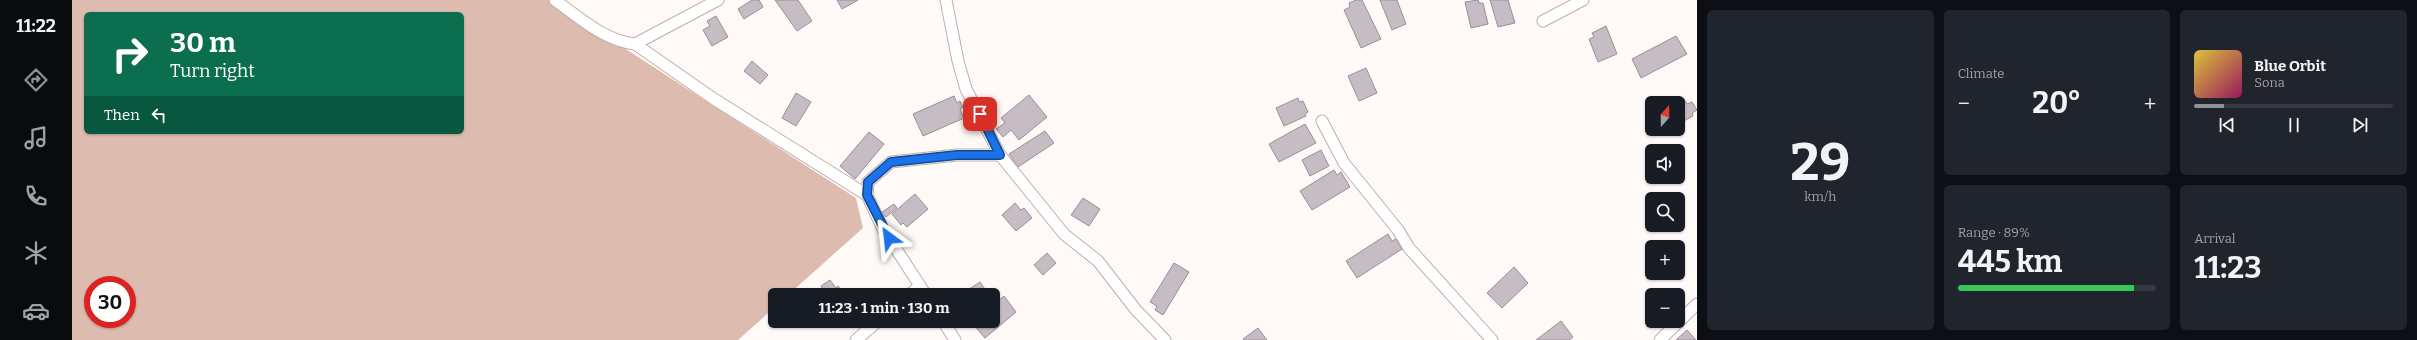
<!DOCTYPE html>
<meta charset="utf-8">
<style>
body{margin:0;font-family:Bitter,serif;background:#20242c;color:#f1f3f6;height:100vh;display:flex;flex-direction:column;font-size:15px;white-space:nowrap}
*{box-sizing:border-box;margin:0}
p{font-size:13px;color:#9ea1a6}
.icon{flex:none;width:22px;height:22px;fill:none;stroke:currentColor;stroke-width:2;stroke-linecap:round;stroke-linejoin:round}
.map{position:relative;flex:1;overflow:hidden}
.panel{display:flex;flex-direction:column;gap:10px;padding:10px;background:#0d0f14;width:720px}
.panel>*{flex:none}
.guide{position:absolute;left:12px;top:12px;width:380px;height:122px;border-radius:6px;box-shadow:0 1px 3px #0004;background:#0b6e4f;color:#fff;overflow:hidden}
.needle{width:26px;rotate:20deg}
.controls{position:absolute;left:1573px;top:96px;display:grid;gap:8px}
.controls a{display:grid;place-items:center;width:40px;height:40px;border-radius:6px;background:#171b24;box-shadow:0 1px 3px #0004;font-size:20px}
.speed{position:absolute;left:12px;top:276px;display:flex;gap:8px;font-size:20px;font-weight:700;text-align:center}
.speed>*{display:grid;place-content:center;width:52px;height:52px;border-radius:50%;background:#171b24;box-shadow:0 1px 3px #0004;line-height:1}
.speed .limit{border:6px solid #d22;background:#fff;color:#111}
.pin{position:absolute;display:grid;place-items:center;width:34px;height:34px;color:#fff;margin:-17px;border-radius:8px;box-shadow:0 2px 6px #0006}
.me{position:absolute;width:44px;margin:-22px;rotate:330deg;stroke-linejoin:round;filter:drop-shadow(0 0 3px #0008)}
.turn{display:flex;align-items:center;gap:14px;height:84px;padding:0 20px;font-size:18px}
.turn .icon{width:52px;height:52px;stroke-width:2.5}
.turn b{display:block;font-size:28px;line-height:34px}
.then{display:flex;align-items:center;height:38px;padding:0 20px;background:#0003;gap:8px;font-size:15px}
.big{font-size:30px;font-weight:700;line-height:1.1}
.panel .widget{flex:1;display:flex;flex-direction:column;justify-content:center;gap:6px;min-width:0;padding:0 14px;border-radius:6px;background:#20242c}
.panel .dial{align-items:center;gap:0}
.dial b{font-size:52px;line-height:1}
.song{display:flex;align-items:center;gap:12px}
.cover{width:48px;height:48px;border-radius:6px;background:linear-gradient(135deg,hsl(50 70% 55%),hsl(330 70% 35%))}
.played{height:4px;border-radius:2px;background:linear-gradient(90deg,#8c9099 15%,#363941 15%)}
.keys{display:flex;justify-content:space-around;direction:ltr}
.heat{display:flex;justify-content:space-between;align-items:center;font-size:22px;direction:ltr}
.charge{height:6px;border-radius:3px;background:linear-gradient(90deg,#34c759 89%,#363941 0)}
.panel .tiles{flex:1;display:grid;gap:10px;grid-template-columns:repeat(3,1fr)}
.widget:first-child{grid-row:span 2}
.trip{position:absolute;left:696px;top:288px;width:232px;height:40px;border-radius:6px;background:#171b24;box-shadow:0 1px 3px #0004;font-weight:700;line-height:40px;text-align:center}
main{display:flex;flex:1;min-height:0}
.tabs{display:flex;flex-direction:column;width:72px;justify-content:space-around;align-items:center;background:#090b0e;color:#9ea1a6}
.tabs .icon{width:28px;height:28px}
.tabs .selected{color:#8c9099}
.tabs b{font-size:18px;color:#f1f3f6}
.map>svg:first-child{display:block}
.forest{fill:#ddbcaf;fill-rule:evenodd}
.building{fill:#c7bcc4;stroke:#998f96}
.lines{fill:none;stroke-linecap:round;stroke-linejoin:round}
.minor-casing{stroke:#bdb0ab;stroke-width:13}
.minor{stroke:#fff;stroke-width:11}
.route-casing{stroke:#114b97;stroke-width:10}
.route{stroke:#1a73e8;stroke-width:7}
</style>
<main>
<nav class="tabs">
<b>11:22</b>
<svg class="icon selected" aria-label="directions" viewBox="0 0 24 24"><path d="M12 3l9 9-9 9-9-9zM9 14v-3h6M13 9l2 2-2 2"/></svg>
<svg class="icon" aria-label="music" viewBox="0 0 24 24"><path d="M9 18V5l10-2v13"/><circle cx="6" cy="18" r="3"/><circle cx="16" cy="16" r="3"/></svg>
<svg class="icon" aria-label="phone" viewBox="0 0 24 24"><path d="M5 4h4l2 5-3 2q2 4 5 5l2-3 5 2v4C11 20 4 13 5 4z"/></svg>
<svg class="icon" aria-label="climate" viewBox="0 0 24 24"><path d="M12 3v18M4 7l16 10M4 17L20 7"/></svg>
<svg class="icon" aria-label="car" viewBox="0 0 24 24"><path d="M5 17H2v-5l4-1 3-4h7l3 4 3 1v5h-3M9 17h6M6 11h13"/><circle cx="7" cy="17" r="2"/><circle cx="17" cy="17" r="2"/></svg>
</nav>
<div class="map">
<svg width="1625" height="340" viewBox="0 0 1625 340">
<rect width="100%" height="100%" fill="#fffaf7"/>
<path class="forest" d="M0,0H478L784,198L791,228L716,295H703V307L666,340H0ZM14,14H390V132H14ZM21,285H55V319H21Z"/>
<g class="building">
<path d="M680,0H687L691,7L672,19L666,9Z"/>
<path d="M703,0H726L740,21L725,31Z"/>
<path d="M765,0H786L770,9Z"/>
<path d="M1284,0H1290L1309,39L1289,48L1272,10L1278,7L1277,3Z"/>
<path d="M1308,0H1325L1334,24L1320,30Z"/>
<path d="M1406,0L1407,3H1411L1416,24L1399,28L1393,2Z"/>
<path d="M1418,0H1436L1443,23L1426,27Z"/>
<path d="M644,16L656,37L640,46L631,30L638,26L635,21Z"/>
<path d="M1534,26L1545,54L1526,62L1517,39L1522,37L1520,33Z"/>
<path d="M1604,36L1615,54L1569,78L1560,59Z"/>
<path d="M680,61L696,75L688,84L672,71Z"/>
<path d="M1294,68L1305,93L1287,101L1276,76Z"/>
<path d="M724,93L739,102L724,126L710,118Z"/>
<path d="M957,95L975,117L947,140L939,130L931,137L924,129L933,123L929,118Z"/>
<path d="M882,96L885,103L888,101L891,107L888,109L892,118L851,136L841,114Z"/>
<path d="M1226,98L1227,102L1231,101L1236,112L1233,114L1234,116L1212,126L1204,108Z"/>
<path d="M1612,99L1615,104L1620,102L1625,110L1620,113L1621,116L1606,124V103H1603Z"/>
<path d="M1233,124L1244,143L1207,162L1197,144Z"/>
<path d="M973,131L982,143L946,167L937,154Z"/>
<path d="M797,132L812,144L783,179L768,166Z"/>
<path d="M1249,150L1257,166L1238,176L1230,160Z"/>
<path d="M1262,170L1265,175L1269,172L1278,187L1240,210L1228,191Z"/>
<path d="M843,194L856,209L835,227L831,223L829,225L820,214Z"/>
<path d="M1011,198L1028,209L1017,226L999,215Z"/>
<path d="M943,203L949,210L952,208L960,218L944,231L930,215Z"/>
<path d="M822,204L825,208L814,217L810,212Z"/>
<path d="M1316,234L1320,241L1324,239L1330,249L1285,278L1274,261Z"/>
<path d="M975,253L984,263L971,275L962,265Z"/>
<path d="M1102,263L1117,272L1091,315L1083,310L1085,306L1078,302Z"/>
<path d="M1442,267L1456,283L1430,308L1415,293Z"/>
<path d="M758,280L764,288L766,286L773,295H753L749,286Z"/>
<path d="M908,282L917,295H888Z"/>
<path d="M932,296L944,312L913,338L900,323L903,321H921V305Z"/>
<path d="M1489,321L1501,337L1497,340H1464Z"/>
<path d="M1186,328L1195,340H1172L1171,339Z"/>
<path d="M1615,330L1624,340H1604Z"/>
</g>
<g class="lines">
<defs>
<g id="minor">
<path d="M483,0C506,17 533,41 563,44L646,0"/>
<path d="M874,0L886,61L894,89L928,155L992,234L1026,261L1064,310L1093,340"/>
<path d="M1471,21L1511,0"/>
<path d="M563,44L642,99L795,195"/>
<path d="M1250,121L1272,163L1326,230L1337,248L1420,340"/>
<path d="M837,295L848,286"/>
<path d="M854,295L811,229L795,195L796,182L819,162L885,155H928"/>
<path d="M871,321L883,340"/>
<path d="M784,340L806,321"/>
<path d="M1588,340L1625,304"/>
</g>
</defs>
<use href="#minor" class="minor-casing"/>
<use href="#minor" class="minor"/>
</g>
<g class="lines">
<defs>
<path id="route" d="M817,238L795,195L796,182L819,162L885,155H928L908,114"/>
</defs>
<use href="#route" class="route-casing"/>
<use href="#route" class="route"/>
</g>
</svg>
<div class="controls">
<a><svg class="needle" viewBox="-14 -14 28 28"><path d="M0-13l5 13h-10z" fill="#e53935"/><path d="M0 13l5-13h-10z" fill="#9ea1a6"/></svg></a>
<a><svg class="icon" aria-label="sound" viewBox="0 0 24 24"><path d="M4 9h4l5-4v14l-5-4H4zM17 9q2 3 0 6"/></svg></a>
<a><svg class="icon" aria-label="search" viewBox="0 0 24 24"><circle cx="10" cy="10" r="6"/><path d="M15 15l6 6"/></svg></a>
<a>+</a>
<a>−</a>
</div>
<div class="speed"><div class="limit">30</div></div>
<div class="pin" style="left:908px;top:114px;background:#d93025"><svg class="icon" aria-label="arrive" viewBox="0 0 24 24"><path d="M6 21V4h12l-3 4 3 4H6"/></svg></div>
<svg class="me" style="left:817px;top:238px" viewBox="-20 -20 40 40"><path d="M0-17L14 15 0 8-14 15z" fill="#1a73e8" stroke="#fff" stroke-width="4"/></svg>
<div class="trip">11:23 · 1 min · 130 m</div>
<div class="guide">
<div class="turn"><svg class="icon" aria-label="right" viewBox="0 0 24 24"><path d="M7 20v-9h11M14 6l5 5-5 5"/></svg><div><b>30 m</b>Turn right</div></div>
<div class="then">Then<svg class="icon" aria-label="left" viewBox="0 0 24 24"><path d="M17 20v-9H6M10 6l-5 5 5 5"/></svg></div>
</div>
</div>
<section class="panel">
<div class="tiles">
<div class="widget dial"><b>29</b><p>km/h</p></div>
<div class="widget"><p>Climate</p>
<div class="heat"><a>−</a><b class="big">20°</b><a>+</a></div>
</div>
<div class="widget">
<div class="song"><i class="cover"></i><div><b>Blue Orbit</b><p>Sona</p></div></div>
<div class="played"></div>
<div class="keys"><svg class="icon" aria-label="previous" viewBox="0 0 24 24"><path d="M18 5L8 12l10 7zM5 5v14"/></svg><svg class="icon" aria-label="pause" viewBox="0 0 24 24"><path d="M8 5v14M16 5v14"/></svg><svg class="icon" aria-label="next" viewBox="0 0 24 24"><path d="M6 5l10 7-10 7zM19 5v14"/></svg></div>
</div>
<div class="widget"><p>Range · 89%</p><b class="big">445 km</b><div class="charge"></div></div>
<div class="widget"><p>Arrival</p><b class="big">11:23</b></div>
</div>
</section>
</main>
